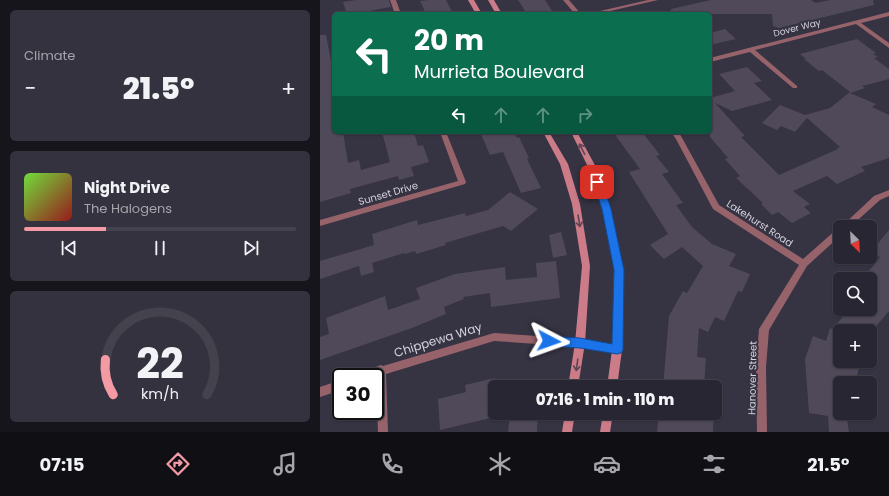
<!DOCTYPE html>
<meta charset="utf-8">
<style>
body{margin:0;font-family:Poppins,sans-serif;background:#34323e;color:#f1f3f6;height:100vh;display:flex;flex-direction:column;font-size:15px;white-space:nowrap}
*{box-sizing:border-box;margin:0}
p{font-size:13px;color:#a5a5ac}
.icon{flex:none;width:22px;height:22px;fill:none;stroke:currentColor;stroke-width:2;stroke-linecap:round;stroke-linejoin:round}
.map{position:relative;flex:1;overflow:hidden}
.sheet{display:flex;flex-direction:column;gap:10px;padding:10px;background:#16151c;width:320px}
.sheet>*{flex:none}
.banner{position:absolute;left:12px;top:12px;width:380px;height:122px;border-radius:6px;box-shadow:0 1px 3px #0004,0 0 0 1px #44434d;background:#0b6e4f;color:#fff;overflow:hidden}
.needle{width:26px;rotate:156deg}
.controls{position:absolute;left:513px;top:220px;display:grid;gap:8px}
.controls a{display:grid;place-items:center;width:44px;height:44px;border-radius:6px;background:#282632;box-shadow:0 1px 3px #0004,0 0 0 1px #44434d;font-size:20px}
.speed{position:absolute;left:12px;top:368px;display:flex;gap:8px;font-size:20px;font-weight:700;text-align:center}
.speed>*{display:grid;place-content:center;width:52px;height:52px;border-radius:50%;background:#282632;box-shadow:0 1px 3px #0004,0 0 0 1px #44434d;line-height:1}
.speed .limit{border:2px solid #111;border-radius:6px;background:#fff;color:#111}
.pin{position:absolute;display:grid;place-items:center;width:34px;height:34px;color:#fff;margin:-17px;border-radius:8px;box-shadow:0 2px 6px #0006}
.me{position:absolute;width:44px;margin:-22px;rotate:94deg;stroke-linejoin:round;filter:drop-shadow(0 0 3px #0008)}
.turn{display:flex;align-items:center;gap:14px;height:84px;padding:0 16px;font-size:18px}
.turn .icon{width:52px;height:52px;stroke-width:2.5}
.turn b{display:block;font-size:28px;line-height:34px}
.lanes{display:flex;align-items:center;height:38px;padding:0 16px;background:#0003;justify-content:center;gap:20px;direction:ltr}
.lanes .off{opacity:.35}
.big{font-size:30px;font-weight:800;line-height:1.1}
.sheet .card{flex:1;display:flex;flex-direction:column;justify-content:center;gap:6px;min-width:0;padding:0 14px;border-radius:6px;background:#34323e}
.sheet .dial{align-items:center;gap:0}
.dial svg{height:104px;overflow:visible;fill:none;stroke:#44434d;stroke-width:7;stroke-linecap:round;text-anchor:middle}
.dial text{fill:#f1f3f6;stroke:none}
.song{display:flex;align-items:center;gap:12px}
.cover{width:48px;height:48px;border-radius:6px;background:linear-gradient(135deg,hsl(100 70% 55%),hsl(0 70% 35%))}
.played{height:4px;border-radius:2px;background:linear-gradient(90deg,#f49aa5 30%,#44434d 30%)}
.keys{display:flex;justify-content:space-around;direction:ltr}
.heat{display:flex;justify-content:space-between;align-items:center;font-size:22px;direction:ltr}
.trip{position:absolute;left:168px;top:380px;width:234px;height:40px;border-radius:6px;background:#282632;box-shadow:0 1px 3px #0004,0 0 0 1px #44434d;font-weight:800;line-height:40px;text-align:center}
.menu{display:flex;height:64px;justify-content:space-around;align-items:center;background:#100f14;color:#a5a5ac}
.menu .icon{width:28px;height:28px}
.menu .selected{color:#f49aa5}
.menu b{font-size:18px;color:#f1f3f6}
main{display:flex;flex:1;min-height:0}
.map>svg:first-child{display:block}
.building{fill:#504959}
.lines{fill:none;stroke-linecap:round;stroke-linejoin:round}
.street{fill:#97636b;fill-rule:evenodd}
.secondary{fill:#cc7b88;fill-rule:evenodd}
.oneway{stroke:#5c4554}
.route{fill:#1a73e8;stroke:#114b97}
.labels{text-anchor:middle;stroke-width:4;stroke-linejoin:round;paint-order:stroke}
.far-street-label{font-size:9px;fill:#d5d3dd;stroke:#363343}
.street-label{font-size:10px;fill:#d5d3dd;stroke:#363343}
.near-street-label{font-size:12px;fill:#d5d3dd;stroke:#363343}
</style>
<main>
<section class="sheet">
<div class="card"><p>Climate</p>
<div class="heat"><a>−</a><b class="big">21.5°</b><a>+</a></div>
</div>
<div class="card">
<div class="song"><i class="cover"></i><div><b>Night Drive</b><p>The Halogens</p></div></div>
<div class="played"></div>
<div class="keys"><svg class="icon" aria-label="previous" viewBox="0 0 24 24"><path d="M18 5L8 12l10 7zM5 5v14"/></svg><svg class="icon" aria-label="pause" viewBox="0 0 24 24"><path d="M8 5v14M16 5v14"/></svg><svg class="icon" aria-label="next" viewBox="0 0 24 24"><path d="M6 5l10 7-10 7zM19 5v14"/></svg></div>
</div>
<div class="card dial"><svg viewBox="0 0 100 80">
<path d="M14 69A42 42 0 1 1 86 69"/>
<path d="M14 69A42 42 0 0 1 8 42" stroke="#f49aa5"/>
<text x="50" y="56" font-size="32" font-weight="700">22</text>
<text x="50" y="72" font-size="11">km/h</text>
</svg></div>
</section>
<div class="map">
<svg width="569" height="432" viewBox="0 0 569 432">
<rect width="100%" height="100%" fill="#363343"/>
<g class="building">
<path d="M36,0H69L71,7L49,11L50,14H27L23,2Z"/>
<path d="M108,0H126L133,14H106L100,1Z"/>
<path d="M198,0H225L234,14H207Z"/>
<path d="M391,0H491L496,3L510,0H553L554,5L459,28L453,26L452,14H351V9Z"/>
<path d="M405,29L416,39L390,45V33Z"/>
<path d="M0,35H6L11,61L14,60V132H23L28,163L39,160L41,170L70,162L62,132H94L98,146L103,145L109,162L91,167L94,176L79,180L78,176L30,189L31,193L0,202Z"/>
<path d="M537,39L556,53L553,54L558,57L554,58L569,69V79L542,86L545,88L530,93L556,104L552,107L569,115V158L541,167L545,171L517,184L507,176L473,191L490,204L484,207L491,213L472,223L458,212L452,215L441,204L443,203L416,178L420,176L405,159L408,158L390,137V98L415,91L399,74L427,67L442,81L434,83L452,100L412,111L395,103L425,136L421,137L459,175L518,149L517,148L520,147L487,118L475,132L461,126L457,130L442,123L460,105L485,115L510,108L530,92L502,70L499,71L484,59H486L480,54Z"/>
<path d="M160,132H194L197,138L199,137L209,158L207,159L221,188L201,193L183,152L170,155Z"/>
<path d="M293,132H322L340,155L336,156L349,172L342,174L363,203L356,205L372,227L392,244L416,254L409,266L430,274L422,292L418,291L404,321L395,317L388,332L379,328L377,357L386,358L384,387H343L349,316L363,291L367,293L383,266L362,247L344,259L330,245L348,234L309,172L320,169Z"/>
<path d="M190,192L218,209L191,231L183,226L125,243L126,245L96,254L95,251L85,254L84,253L52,263L54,272L41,276L39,266L0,279V261L54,245L52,234L97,220L98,225L145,213L146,216L168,210Z"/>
<path d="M569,230V311L552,331H520V361H541L535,383H520V413H526L529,432H509L508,416L489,413L485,359L493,336L506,341L510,328L512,329L530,309H550V279H543L560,257L551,252Z"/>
<path d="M241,232L247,255L233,258L229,235Z"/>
<path d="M236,261L240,298L171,307L170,293L143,297L144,299L124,307L126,314L92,328L0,360V337L9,334L6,318L65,296L68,310L100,299L96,288L135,274L185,267L186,280L217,277L216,263Z"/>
<path d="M175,378V417L120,430L118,399L146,392L145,385Z"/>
<path d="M190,413H218L217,432H188Z"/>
<path d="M339,413H394L393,432H337Z"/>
</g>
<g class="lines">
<g class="street">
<path d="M70,0H76L81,14H75Z"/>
<path d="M243,0H249L261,14H255Z"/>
<path d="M328,0H338L277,14H267Z"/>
<path d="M569,12V16L541,23L569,43V48L536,24L435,50L477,86V88H473L430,52L390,62V58Z"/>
<path d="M120,132H126L146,182L145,184L0,226V220L138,181Z"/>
<path d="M351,132H358L361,136L399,205L483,259L517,229L520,228V236L487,266L449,330L446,367L447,432H437L436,367L439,329L479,265L393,209L356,139Z"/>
<path d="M569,190V196L560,200L530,227H521L554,196Z"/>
<path d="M174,333L260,339L297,346L300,347L302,350L300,353L297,354L260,347L174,341L66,374L68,432H58L56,377H37L38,374L61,365L63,366Z"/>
<path d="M21,380V390L0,397V387Z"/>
</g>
<g class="secondary">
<path d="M148,0H154L162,14H156Z"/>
<path d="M168,0H174L182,14H176Z"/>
<path d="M223,132H229L248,164L260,204L270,266L265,343L258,387H248L255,343L262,266L252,204L240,164Z"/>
<path d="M251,132H257L277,169L291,209L303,270L302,350L297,387H287L292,350L295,270L283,209L269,169Z"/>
<path d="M245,413H255L252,432H242Z"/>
<path d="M283,413H293L290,432H280Z"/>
</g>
</g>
<defs><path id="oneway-shaft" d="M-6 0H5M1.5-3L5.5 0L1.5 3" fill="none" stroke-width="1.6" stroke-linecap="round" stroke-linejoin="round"/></defs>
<g class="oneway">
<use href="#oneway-shaft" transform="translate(262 149) rotate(-117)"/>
<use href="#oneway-shaft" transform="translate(259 221) rotate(81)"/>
<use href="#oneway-shaft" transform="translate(257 365) rotate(98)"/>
</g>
<path class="route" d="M274,180H280L282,182L291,209L304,270L303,350L301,353L297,354L260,348L229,346L225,344L223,341L225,337L229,336L260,338L292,344L294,270L282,209L273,182Z"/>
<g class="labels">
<g class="far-street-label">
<text transform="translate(477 28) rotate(-14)" y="3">Dover Way</text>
</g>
<g class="street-label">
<text transform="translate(68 193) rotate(-16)" y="4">Sunset Drive</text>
<text transform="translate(440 223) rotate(33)" y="4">Lakehurst Road</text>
<text transform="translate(432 378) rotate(-89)" y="4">Hanover Street</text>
</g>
<g class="near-street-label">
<text transform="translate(118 340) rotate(-17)" y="4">Chippewa Way</text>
</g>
</g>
</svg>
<div class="controls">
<a><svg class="needle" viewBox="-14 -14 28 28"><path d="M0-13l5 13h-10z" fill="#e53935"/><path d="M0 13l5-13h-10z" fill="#a5a5ac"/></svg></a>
<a><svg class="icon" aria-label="search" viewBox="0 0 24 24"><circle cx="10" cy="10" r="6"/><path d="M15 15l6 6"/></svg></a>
<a>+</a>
<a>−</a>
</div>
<div class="speed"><div class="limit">30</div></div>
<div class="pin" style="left:277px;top:182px;background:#d93025"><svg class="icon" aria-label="arrive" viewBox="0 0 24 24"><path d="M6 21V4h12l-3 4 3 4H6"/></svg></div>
<svg class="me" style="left:229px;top:341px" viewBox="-20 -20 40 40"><path d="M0-17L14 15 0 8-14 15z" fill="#1a73e8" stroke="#fff" stroke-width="4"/></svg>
<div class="trip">07:16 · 1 min · 110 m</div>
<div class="banner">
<div class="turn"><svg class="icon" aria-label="left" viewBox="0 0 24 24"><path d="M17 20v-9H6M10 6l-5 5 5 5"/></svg><div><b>20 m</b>Murrieta Boulevard</div></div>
<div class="lanes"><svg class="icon" aria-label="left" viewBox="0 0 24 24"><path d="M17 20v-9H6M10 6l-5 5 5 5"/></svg><svg class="icon off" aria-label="ahead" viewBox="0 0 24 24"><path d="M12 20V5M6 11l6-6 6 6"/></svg><svg class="icon off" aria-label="ahead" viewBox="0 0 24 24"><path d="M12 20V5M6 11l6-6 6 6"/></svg><svg class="icon off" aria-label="right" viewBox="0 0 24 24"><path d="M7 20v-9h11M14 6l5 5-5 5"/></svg></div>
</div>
</div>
</main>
<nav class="menu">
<b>07:15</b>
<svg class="icon selected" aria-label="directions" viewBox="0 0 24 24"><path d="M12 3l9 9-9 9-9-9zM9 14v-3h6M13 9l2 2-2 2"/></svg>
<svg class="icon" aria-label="music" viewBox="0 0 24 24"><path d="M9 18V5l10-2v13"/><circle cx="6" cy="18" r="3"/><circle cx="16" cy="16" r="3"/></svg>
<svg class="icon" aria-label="phone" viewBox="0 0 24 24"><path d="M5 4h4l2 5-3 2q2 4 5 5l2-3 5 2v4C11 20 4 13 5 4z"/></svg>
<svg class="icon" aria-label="climate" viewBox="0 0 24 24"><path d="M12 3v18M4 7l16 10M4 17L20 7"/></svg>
<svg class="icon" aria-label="car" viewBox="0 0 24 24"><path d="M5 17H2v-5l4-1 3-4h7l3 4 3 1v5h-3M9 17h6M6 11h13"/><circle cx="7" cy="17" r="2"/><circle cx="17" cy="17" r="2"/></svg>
<svg class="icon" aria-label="filters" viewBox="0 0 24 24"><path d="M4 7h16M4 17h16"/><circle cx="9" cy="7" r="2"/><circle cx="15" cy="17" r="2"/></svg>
<b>21.5°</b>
</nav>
